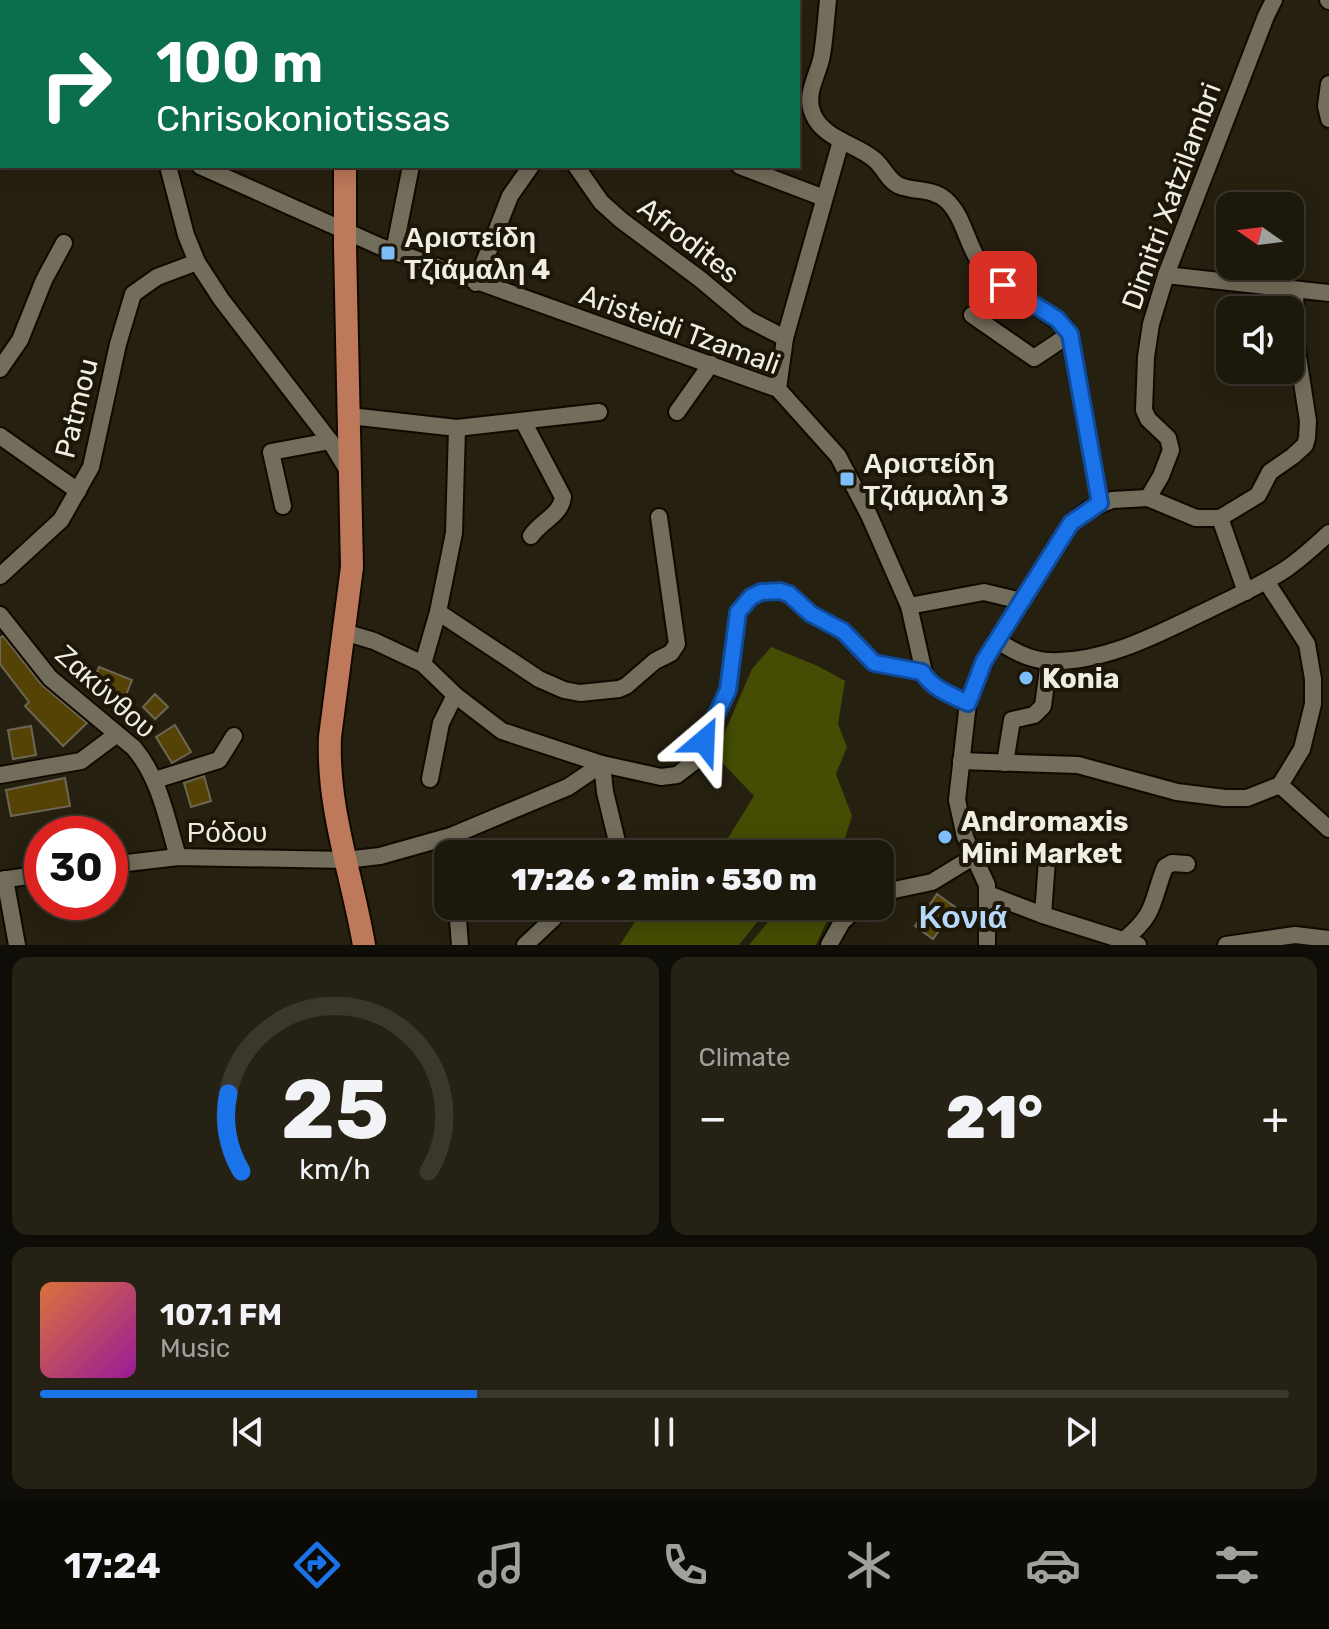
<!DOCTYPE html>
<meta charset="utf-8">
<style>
body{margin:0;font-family:Rubik,sans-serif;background:#252115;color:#f1f3f6;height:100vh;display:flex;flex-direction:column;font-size:30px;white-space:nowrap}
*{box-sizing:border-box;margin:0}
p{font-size:26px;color:#a0a09d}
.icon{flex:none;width:44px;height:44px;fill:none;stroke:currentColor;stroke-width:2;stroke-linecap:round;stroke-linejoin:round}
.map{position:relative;height:945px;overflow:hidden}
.side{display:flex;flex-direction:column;gap:12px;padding:12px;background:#0f0d07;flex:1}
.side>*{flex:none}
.hud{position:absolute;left:0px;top:0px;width:800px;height:168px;box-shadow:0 4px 20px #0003,0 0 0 2px #3a372d;background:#0b6e4f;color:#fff;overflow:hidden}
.needle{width:52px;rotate:284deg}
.controls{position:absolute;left:1216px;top:192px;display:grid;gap:16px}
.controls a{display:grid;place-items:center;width:88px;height:88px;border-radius:16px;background:#1c180c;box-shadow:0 4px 20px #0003,0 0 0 2px #3a372d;font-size:40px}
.speed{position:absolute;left:24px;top:816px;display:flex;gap:16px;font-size:40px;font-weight:700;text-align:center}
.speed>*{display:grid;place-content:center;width:104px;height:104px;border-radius:50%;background:#1c180c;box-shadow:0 4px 20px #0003,0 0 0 2px #3a372d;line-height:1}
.speed .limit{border:12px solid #d22;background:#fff;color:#111}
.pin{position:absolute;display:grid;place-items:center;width:68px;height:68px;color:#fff;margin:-34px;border-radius:16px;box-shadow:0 4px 12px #0006}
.me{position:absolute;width:88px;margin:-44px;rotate:26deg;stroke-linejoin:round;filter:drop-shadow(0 0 6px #0008)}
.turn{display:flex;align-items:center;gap:28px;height:168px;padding:0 24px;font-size:36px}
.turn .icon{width:104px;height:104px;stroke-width:2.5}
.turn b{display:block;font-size:56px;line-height:68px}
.big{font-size:60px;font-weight:800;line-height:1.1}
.side .card{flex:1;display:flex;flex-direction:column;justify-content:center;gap:12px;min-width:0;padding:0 28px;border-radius:16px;background:#252115}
.side .dial{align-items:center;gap:0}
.dial svg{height:208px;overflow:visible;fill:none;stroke:#3a372d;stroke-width:7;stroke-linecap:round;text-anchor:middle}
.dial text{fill:#f1f3f6;stroke:none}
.song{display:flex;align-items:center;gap:24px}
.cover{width:96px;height:96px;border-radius:12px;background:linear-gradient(135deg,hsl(20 70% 55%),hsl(300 70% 35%))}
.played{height:8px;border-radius:4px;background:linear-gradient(90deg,#1a73e8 35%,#3a372d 35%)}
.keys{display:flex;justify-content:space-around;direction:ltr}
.heat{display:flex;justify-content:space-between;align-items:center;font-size:44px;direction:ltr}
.side .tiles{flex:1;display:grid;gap:12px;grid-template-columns:1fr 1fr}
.card:last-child{grid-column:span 2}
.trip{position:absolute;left:434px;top:840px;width:460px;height:80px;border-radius:16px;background:#1c180c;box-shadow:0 4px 20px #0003,0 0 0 2px #3a372d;font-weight:800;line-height:80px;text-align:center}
.tabs{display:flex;height:128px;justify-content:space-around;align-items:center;background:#0b0a05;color:#a0a09d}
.tabs .icon{width:56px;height:56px}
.tabs .current{color:#1a73e8}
.tabs b{font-size:36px;color:#f1f3f6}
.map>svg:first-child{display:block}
.green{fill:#444d03}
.building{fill:#554305;stroke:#6d6654;stroke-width:2}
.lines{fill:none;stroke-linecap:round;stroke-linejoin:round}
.minor-casing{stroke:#0f0900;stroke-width:20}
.major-casing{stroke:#0f0900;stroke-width:26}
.minor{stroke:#736d5b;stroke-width:16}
.major{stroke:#be785a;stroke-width:22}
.route-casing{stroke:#114b97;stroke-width:20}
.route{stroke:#1a73e8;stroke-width:14}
.poi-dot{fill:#7dbef9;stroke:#1c1708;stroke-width:3}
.labels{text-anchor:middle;stroke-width:8;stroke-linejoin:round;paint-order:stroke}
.street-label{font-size:28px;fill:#f0ede2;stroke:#1c1708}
.poi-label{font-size:28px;font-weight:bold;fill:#f0ede2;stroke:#1c1708;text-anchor:start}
.quarter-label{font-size:32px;font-weight:bold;fill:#b6d9fb;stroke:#1c1708}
</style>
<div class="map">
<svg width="1329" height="945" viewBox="0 0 1329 945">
<rect width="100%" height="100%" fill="#262010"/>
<g class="green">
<path d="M771,647L818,666L845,681L838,724L847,747L836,774L852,816L840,854H705L728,838L754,796L715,755L752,669Z"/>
<path d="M645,906H770L739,945H620Z"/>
<path d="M781,906L814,909L845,906L828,919L816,945H749Z"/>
</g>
<g class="building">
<path d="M3,636L42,685L87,723L63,746L25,706L29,702L0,664V638Z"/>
<path d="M99,667L132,680L123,703L90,689Z"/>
<path d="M155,694L168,707L155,719L143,707Z"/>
<path d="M175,725L191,752L172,763L156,737Z"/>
<path d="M31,726L36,755L13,759L8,730Z"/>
<path d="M204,776L211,801L191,807L184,783Z"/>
<path d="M65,778L70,806L11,816L6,790Z"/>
<path d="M937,894L955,907L933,939L915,926Z"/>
</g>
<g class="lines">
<defs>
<g id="minor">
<path d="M85,0L89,2"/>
<path d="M477,0L478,2"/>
<path d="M828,0C826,18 825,37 822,55C819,74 804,93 813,114C823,139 857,144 875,160C884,168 889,182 900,186C916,192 932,188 946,200C964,216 967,246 981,264C1003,293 1038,304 1064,326L1070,334L1100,503"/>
<path d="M1328,0L1329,1"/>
<path d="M59,2L60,0"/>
<path d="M232,2L233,0"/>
<path d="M603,2L605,0"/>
<path d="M0,35L2,37"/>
<path d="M1329,84L1326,106L1329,119"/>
<path d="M168,166L186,235L197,262L221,299L330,441L348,471"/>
<path d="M200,166L379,246L778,389L838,456L869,515L909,606L925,677L941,690L968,703"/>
<path d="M576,166L601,202L621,220L700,279L748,319L785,338"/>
<path d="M740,166L824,198"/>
<path d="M394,251L411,166"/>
<path d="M1166,275L1329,293"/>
<path d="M476,283L510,196L531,166"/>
<path d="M972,315L1034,358L1070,334"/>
<path d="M0,369L20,340L44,280L64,243"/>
<path d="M778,389L785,338L841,141"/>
<path d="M677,412L711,364"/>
<path d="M350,416L457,428L599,412"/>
<path d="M523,421L563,497C561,515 541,521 531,536"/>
<path d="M0,436L78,491"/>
<path d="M1148,498L1161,476L1171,450L1168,438L1148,419L1144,410L1146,357L1151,324L1166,275L1266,16L1274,0"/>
<path d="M283,506L271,452L330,441"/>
<path d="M1220,518L1258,495L1270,472L1293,456L1305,445L1307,438L1308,421L1296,344L1295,290"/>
<path d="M0,576L61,520L91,467L118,344L133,294L157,277L197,262"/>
<path d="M909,606L984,592L1021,601"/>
<path d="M438,612L539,679L564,690L580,693L619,689L626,686L655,661L671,653L677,644L659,517"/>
<path d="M0,615L50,678L134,748C160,779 167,820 178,857"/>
<path d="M344,632L374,641L423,664L455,695L502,731L602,764L661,777L677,775L694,762L728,690L738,612L751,597L761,592L780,591L789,594L811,614L843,631L874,663L922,672"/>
<path d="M996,640C1012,650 1027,659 1047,661C1104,664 1160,633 1210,609C1236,596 1262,585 1286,569C1302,558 1315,546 1329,533"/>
<path d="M423,664L438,612L454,533L457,428"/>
<path d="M961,761L1078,765L1177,792L1225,798H1247L1280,785L1302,749L1313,704V679L1307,644L1266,581"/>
<path d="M1005,763L1012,720L1034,715L1043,706L1049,661"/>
<path d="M602,764L605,792L620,854"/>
<path d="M0,775L81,761L117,734"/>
<path d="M430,779L441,723L455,695"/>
<path d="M155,780L219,760L234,736"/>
<path d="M1280,785L1329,829"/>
<path d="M451,836L452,854"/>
<path d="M110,865L178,857L345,860L380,856L451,836L568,787L602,764"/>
<path d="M5,879L17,945"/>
<path d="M0,880L42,874"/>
<path d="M880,893L932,882L973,857"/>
<path d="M988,894L1043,915L1138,945"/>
<path d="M457,906L460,945"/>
<path d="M1043,915L1047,860"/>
<path d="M1124,940C1157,913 1151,902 1165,867L1172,863L1187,864"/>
<path d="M525,945L554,918"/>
<path d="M829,945L842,922L859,906"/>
<path d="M987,945V885L965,837L957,800L968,703L984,661L1071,523L1089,509L1112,500L1148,498L1196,518H1220L1246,592"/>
<path d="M1226,945L1295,935L1329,939"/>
</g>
<g id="major">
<path d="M349,2V0"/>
<path d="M345,166V247L352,567L330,737C327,809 352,875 364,945"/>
</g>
</defs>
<use href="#minor" class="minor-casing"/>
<use href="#major" class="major-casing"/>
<use href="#minor" class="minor"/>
<use href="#major" class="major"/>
</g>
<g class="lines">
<defs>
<path id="route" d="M704,741L728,690L738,612L751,597L761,592L780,591L789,594L811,614L843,631L874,663L922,672C933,689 951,695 968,703L984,661L1071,523L1100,503L1070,334L1057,319L1003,285"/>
</defs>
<use href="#route" class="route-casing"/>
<use href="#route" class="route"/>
</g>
<g class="poi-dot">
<rect x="380" y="245" width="16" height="16" rx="4"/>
<rect x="839" y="471" width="16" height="16" rx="4"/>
<circle cx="1026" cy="678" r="8"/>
<circle cx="945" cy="837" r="8"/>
</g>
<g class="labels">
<g class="street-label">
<text transform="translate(1171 196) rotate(-70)" y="10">Dimitri Xatzilambri</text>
<text transform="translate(689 240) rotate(38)" y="10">Afrodites</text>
<text transform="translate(680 329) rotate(20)" y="10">Aristeidi Tzamali</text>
<text transform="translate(76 408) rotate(-76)" y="10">Patmou</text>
<text transform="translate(106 691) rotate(42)" y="10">Ζακύνθου</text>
<text x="227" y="842">Ρόδου</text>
</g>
<g class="poi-label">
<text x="404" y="247">Αριστείδη<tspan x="404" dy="32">Τζιάμαλη 4</tspan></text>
<text x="863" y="473">Αριστείδη<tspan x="863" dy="32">Τζιάμαλη 3</tspan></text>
<text x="1042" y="688">Konia</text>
<text x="961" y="831">Andromaxis<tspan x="961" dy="32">Mini Market</tspan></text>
</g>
<g class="quarter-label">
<text x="963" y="928">Κονιά</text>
</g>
</g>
</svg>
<div class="controls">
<a><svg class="needle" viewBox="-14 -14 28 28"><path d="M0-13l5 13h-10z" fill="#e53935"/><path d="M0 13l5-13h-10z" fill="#a0a09d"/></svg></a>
<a><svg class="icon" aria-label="sound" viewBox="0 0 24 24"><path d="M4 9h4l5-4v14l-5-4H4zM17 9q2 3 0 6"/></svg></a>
</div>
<div class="speed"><div class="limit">30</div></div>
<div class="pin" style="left:1003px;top:285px;background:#d93025"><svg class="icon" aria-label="arrive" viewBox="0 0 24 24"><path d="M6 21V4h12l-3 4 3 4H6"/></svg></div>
<svg class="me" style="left:704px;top:741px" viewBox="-20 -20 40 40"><path d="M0-17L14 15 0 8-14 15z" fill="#1a73e8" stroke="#fff" stroke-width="4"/></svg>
<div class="trip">17:26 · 2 min · 530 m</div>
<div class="hud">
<div class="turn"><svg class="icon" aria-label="right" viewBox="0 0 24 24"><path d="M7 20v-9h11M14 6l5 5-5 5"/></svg><div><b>100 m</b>Chrisokoniotissas</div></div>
</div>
</div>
<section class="side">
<div class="tiles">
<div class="card dial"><svg viewBox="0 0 100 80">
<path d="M14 69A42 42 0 1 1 86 69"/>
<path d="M14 69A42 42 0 0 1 9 39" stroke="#1a73e8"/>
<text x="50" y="56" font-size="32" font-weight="700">25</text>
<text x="50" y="72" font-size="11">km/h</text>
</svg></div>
<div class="card"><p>Climate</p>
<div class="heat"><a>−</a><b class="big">21°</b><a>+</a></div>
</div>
<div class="card">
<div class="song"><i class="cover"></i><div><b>107.1 FM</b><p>Music</p></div></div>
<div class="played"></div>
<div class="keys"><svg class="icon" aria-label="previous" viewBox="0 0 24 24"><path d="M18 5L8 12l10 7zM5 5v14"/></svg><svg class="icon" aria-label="pause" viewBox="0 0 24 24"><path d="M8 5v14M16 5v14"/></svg><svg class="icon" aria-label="next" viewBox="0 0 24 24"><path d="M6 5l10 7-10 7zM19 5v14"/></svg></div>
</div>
</div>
</section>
<nav class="tabs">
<b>17:24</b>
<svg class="icon current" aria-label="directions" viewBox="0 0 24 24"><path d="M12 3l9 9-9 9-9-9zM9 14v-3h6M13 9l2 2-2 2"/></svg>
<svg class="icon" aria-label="music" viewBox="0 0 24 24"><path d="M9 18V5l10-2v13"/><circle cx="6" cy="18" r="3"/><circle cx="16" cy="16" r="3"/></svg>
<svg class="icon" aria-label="phone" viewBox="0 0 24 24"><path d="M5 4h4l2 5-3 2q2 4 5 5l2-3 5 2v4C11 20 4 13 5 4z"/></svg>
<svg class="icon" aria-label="climate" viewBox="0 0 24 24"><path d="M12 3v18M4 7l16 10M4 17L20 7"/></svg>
<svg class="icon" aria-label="car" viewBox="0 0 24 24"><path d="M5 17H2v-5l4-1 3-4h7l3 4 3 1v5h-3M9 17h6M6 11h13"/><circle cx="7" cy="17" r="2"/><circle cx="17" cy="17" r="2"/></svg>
<svg class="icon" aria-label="filters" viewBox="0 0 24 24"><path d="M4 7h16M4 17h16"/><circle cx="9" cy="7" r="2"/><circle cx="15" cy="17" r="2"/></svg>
</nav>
